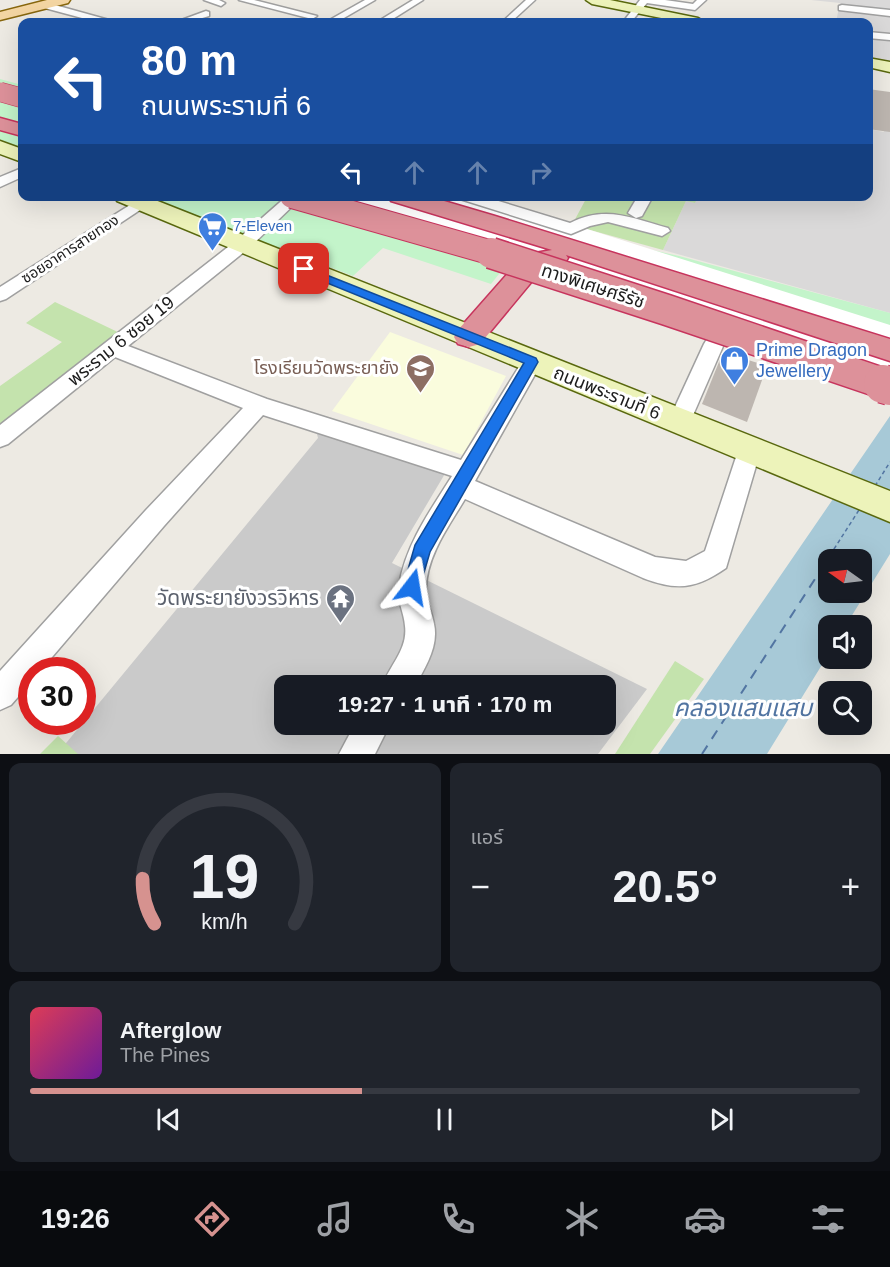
<!DOCTYPE html>
<html lang="th">
<meta charset="utf-8">
<style>
body{margin:0;font-family:Arial,"Noto Sans Thai",sans-serif;background:#20242c;color:#f1f3f6;height:100vh;display:flex;flex-direction:column;font-size:22px;white-space:nowrap}
*{box-sizing:border-box;margin:0}
p{font-size:20px;color:#9ea1a6}
.icon{flex:none;width:33px;height:33px;fill:none;stroke:currentColor;stroke-width:2;stroke-linecap:round;stroke-linejoin:round}
.map{position:relative;height:754px;overflow:hidden}
.sheet{display:flex;flex-direction:column;gap:9px;padding:9px;background:#0d0f14;flex:1}
.sheet>*{flex:none}
.hud{position:absolute;left:18px;top:18px;width:855px;height:183px;border-radius:12px;box-shadow:0 6px 24px #0002;background:#1a4fa0;color:#fff;overflow:hidden}
.needle{width:39px;rotate:284deg}
.fabs{position:absolute;left:818px;top:549px;display:grid;gap:12px}
.fabs a{display:grid;place-items:center;width:54px;height:54px;border-radius:12px;background:#171b24;box-shadow:0 6px 24px #0002;font-size:30px}
.speed{position:absolute;left:18px;top:657px;display:flex;gap:12px;font-size:30px;font-weight:700;text-align:center}
.speed>*{display:grid;place-content:center;width:78px;height:78px;border-radius:50%;background:#171b24;box-shadow:0 6px 24px #0002;line-height:1}
.speed .limit{border:9px solid #d22;background:#fff;color:#111}
.pin{position:absolute;display:grid;place-items:center;width:51px;height:51px;color:#fff;margin:-26px;border-radius:12px;box-shadow:0 3px 9px #0006}
.me{position:absolute;width:66px;margin:-33px;rotate:14deg;stroke-linejoin:round;filter:drop-shadow(0 0 4px #0008)}
.turn{display:flex;align-items:center;gap:21px;height:126px;padding:0 24px;font-size:27px}
.turn .icon{width:78px;height:78px;stroke-width:2.5}
.turn b{display:block;font-size:42px;line-height:51px}
.lanes{display:flex;align-items:center;height:57px;padding:0 24px;background:#0003;justify-content:center;gap:30px;direction:ltr}
.lanes .off{opacity:.35}
.big{font-size:45px;font-weight:800;line-height:1.1}
.sheet .widget{flex:1;display:flex;flex-direction:column;justify-content:center;gap:9px;min-width:0;padding:0 21px;border-radius:12px;background:#20242c}
.sheet .dial{align-items:center;gap:0}
.dial svg{height:156px;overflow:visible;fill:none;stroke:#363941;stroke-width:7;stroke-linecap:round;text-anchor:middle}
.dial text{fill:#f1f3f6;stroke:none}
.song{display:flex;align-items:center;gap:18px}
.cover{width:72px;height:72px;border-radius:9px;background:linear-gradient(135deg,hsl(350 70% 55%),hsl(280 70% 35%))}
.played{height:6px;border-radius:3px;background:linear-gradient(90deg,#d6928f 40%,#363941 40%)}
.keys{display:flex;justify-content:space-around;direction:ltr}
.heat{display:flex;justify-content:space-between;align-items:center;font-size:33px;direction:ltr}
.sheet .tiles{flex:1;display:grid;gap:9px;grid-template-columns:1fr 1fr}
.widget:last-child{grid-column:span 2}
.trip{position:absolute;left:274px;top:675px;width:342px;height:60px;border-radius:12px;background:#171b24;box-shadow:0 6px 24px #0002;font-weight:800;line-height:60px;text-align:center}
.tabs{display:flex;height:96px;justify-content:space-around;align-items:center;background:#090b0e;color:#9ea1a6}
.tabs .icon{width:42px;height:42px}
.tabs .active{color:#d6928f}
.tabs b{font-size:27px;color:#f1f3f6}
.map>svg:first-child{display:block}
.residential{fill:#dad9d9}
.education{fill:#fafcdd}
.religious{fill:#cacaca;fill-rule:evenodd}
.grass{fill:#c4e3ad}
.park{fill:#c3f4ca}
.water{fill:#a7c9d7;fill-rule:evenodd}
.pier{fill:#fff}
.lines{fill:none;stroke-linecap:round;stroke-linejoin:round}
.ferry-far1{stroke:#5275a2;stroke-width:1.5;stroke-dasharray:4 3;stroke-linecap:butt}
.ferry{stroke:#5275a2;stroke-width:2;stroke-dasharray:10 8;stroke-linecap:butt}
.building{fill:#bdb6b0}
.minor-casing{stroke:#a0a0a0;stroke-width:3}
.secondary-casing{stroke:#59680e;stroke-width:3}
.primary-casing{stroke:#87660d;stroke-width:3}
.motorway-casing{stroke:#c7345d;stroke-width:3}
.minor{fill:#fff;fill-rule:evenodd}
.secondary{fill:#edf3ba;fill-rule:evenodd}
.primary{fill:#f3d5a2;fill-rule:evenodd}
.motorway{fill:#dd919a;fill-rule:evenodd}
.motorway-bridge-far3-casing{stroke:#c7345d;stroke-width:20;stroke-linecap:butt}
.motorway-bridge-far2-casing{stroke:#c7345d;stroke-width:26;stroke-linecap:butt}
.motorway-bridge-far1-casing{stroke:#c7345d;stroke-width:33;stroke-linecap:butt}
.motorway-bridge-casing{stroke:#c7345d;stroke-width:40;stroke-linecap:butt}
.motorway-bridge-far3{stroke:#dd919a;stroke-width:19}
.motorway-bridge-far2{stroke:#dd919a;stroke-width:24}
.motorway-bridge-far1{stroke:#dd919a;stroke-width:30}
.motorway-bridge{stroke:#dd919a;stroke-width:38}
.route{fill:#1a73e8;stroke:#114b97;stroke-width:1.5}
.labels{text-anchor:middle;stroke-width:6;stroke-linejoin:round;paint-order:stroke}
.far-shop-label{font-size:15px;fill:#366cbe;stroke:#fff;text-anchor:start}
.far-street-label{font-size:15px;fill:#1c1c1c;stroke:#fff}
.street-label{font-size:18px;fill:#1c1c1c;stroke:#fff}
.shop-label{font-size:18px;fill:#366cbe;stroke:#fff;text-anchor:start}
.education-label{font-size:18px;fill:#785e54;stroke:#fff;text-anchor:end}
.near-worship-label{font-size:21px;fill:#5b616d;stroke:#fff;text-anchor:end}
.near-water-label{font-size:24px;font-style:italic;fill:#5275a2;stroke:#fff}
</style>
<div class="map">
<svg width="890" height="754" viewBox="0 0 890 754">
<rect width="100%" height="100%" fill="#edeae3"/>
<g class="residential">
<path d="M811,0H890V62L869,58L868,22H836L840,3Z"/>
<path d="M879,103L890,104V313L663,250L686,201L695,203L698,197L868,196L869,129L884,132Z"/>
</g>
<path class="education" d="M390,332L506,376L463,455L332,411Z"/>
<path class="religious" d="M316,430L446,472L392,563L647,689L598,754H57L318,438ZM285,686H606V724H285Z"/>
<g class="grass">
<path d="M587,197H698L695,203L686,201L663,250L572,225Z"/>
<path d="M55,302L124,335L0,433V386L62,342L26,323Z"/>
<path d="M675,661L704,679L650,754H615Z"/>
<path d="M58,736L78,754H40Z"/>
</g>
<g class="park">
<path d="M0,79L22,85V148L0,140Z"/>
<path d="M146,197H433L539,225L679,256L890,313V396L507,264L491,284L383,248L353,276Z"/>
</g>
<path class="water" d="M890,416V554L846,625L828,626V655L767,754H658ZM828,560H861V592H828Z"/>
<path class="pier" d="M273,197H486L890,325V393L474,252Z"/>
<g class="lines">
<g class="ferry-far1">
<path d="M875,486L890,462"/>
<path d="M834,549L859,510"/>
</g>
<path class="ferry" d="M702,754L835,548"/>
</g>
<g class="building">
<path d="M868,89L890,92V132L868,129Z"/>
<path d="M723,352L767,366L747,422L702,404Z"/>
</g>
<g class="lines">
<defs>
<g id="minor">
<path d="M204,0H219L225,3L221,6Z"/>
<path d="M239,0H254L317,16L312,19Z"/>
<path d="M365,0H375L337,22H326Z"/>
<path d="M413,0H423L388,22H377Z"/>
<path d="M526,0H535L511,22H502Z"/>
<path d="M640,0H665L693,4L697,0H706L695,10L647,3L631,22H623Z"/>
<path d="M44,2L109,20L111,22H97L41,7L40,5Z"/>
<path d="M842,5L890,10V16L839,10V6Z"/>
<path d="M206,11L209,12V16L189,22H176Z"/>
<path d="M868,32L890,34V40L868,38Z"/>
<path d="M22,168V177L0,187V177Z"/>
<path d="M287,196H303L249,248L128,346L267,399L461,460L525,357L532,355L539,357L542,362L475,481L655,557L686,561L705,551L741,442L749,440L757,442L761,449L726,568C696,589 677,591 643,578L465,499C449,526 427,555 426,588C425,602 432,611 434,624C439,646 425,668 415,686H382C390,665 408,649 405,626C404,611 396,600 399,585C406,544 430,511 452,476L263,415L164,526L41,670H32V681L11,705L0,710V671L146,510L243,408L115,357L8,444L0,447V425L237,240Z"/>
<path d="M458,196H482L570,223C606,205 631,218 668,228L670,231L662,236L608,222L590,226L571,234L460,199Z"/>
<path d="M638,196H653L642,216L636,218L628,213Z"/>
<path d="M141,198L149,203L146,206L6,299L0,301V287Z"/>
<path d="M714,337L721,339L724,344L690,422L687,428L679,431L671,428L668,422L704,344L707,339Z"/>
<path d="M355,724H390L375,754H339Z"/>
</g>
<g id="secondary">
<path d="M586,0H610L698,18L705,22H681L592,4Z"/>
<path d="M868,58L890,62V72L868,67Z"/>
<path d="M0,141L22,149V162L0,154Z"/>
<path d="M115,196H145L890,491V522L117,201Z"/>
</g>
<path id="primary" d="M47,0H70L68,3L0,20V12Z"/>
<g id="motorway">
<path d="M0,118L22,124V136L0,130Z"/>
<path d="M388,196H427L495,216L890,339V361L566,255L568,258L564,264L543,268L480,344L469,347L458,344L454,337L458,330L524,255L552,250L391,201Z"/>
</g>
</defs>
<use href="#minor" class="minor-casing"/>
<use href="#secondary" class="secondary-casing"/>
<use href="#primary" class="primary-casing"/>
<use href="#motorway" class="motorway-casing"/>
<use href="#minor" class="minor"/>
<use href="#secondary" class="secondary"/>
<use href="#primary" class="primary"/>
<use href="#motorway" class="motorway"/>
<defs>
<path id="motorway-bridge-far3" d="M0,92L22,98"/>
<path id="motorway-bridge-far2" d="M292,196L496,254"/>
<path id="motorway-bridge-far1" d="M491,253L667,310L888,385"/>
<path id="motorway-bridge" d="M883,384L890,386"/>
</defs>
<use href="#motorway-bridge-far3" class="motorway-bridge-far3-casing"/>
<use href="#motorway-bridge-far2" class="motorway-bridge-far2-casing"/>
<use href="#motorway-bridge-far1" class="motorway-bridge-far1-casing"/>
<use href="#motorway-bridge" class="motorway-bridge-casing"/>
<use href="#motorway-bridge-far3" class="motorway-bridge-far3"/>
<use href="#motorway-bridge-far2" class="motorway-bridge-far2"/>
<use href="#motorway-bridge-far1" class="motorway-bridge-far1"/>
<use href="#motorway-bridge" class="motorway-bridge"/>
</g>
<path class="route" d="M304,266L536,358L538,362L430,552L418,593L412,596L405,593L403,587L415,545L524,363L300,272V267Z"/>
<defs>
<symbol id="supermarket-pin" viewBox="-11 -11 22 30"><path d="M0 17L-7.5 6A9.5 9.5 0 1 1 7.5 6Z" fill="#3f7fe0" stroke="#fff"/><path d="M-6-5.5h2.5l.6 2H6L4.5 2H-2.5L-4.4-4H-6ZM-1.5 3.2a1.3 1.3 0 1 0 .1 0ZM3 3.2a1.3 1.3 0 1 0 .1 0Z" fill="#fff"/></symbol>
<symbol id="shop-pin" viewBox="-11 -11 22 30"><path d="M0 17L-7.5 6A9.5 9.5 0 1 1 7.5 6Z" fill="#3f7fe0" stroke="#fff"/><path d="M-5-2.5h2.3a2.7 3.5 0 0 1 5.4 0H5L5.5 6h-11ZM-1.5-2.5h3a1.5 2.3 0 0 0-3 0Z" fill="#fff"/></symbol>
<symbol id="school-pin" viewBox="-11 -11 22 30"><path d="M0 17L-7.5 6A9.5 9.5 0 1 1 7.5 6Z" fill="#8d6e63" stroke="#fff"/><path d="M0-5L7-2L0 1L-7-2ZM-4 1L0 2.5L4 1V4Q0 6-4 4Z" fill="#fff"/></symbol>
<symbol id="temple-pin" viewBox="-11 -11 22 30"><path d="M0 17L-7.5 6A9.5 9.5 0 1 1 7.5 6Z" fill="#6b7280" stroke="#fff"/><path d="M0-6L5-2H3V0L6.5 2.5H4V6H1.5V3h-3V6H-4V2.5H-6.5L-3 0V-2H-5Z" fill="#fff"/></symbol>
</defs>
<g fill-rule="evenodd">
<use href="#supermarket-pin" x="196" y="210" width="33" height="45"/>
<use href="#shop-pin" x="718" y="344" width="33" height="45"/>
<use href="#school-pin" x="404" y="352" width="33" height="45"/>
<use href="#temple-pin" x="324" y="582" width="33" height="45"/>
</g>
<g class="labels">
<g class="far-shop-label">
<text x="233" y="231">7-Eleven</text>
</g>
<g class="far-street-label">
<text transform="translate(70 249) rotate(-33)" y="5">ซอยอาคารสายทอง</text>
</g>
<g class="street-label">
<text transform="translate(593 286) rotate(18)" y="6">ทางพิเศษศรีรัช</text>
<text transform="translate(121 341) rotate(-39)" y="6">พระราม 6 ซอย 19</text>
<text transform="translate(607 393) rotate(22)" y="6">ถนนพระรามที่ 6</text>
</g>
<g class="shop-label">
<text x="756" y="356">Prime Dragon<tspan x="756" dy="21">Jewellery</tspan></text>
</g>
<g class="education-label">
<text x="399" y="374">โรงเรียนวัดพระยายัง</text>
</g>
<g class="near-worship-label">
<text x="319" y="605">วัดพระยายังวรวิหาร</text>
</g>
<g class="near-water-label">
<text x="743" y="716">คลองแสนแสบ</text>
</g>
</g>
</svg>
<div class="fabs">
<a><svg class="needle" viewBox="-14 -14 28 28"><path d="M0-13l5 13h-10z" fill="#e53935"/><path d="M0 13l5-13h-10z" fill="#9ea1a6"/></svg></a>
<a><svg class="icon" aria-label="sound" viewBox="0 0 24 24"><path d="M4 9h4l5-4v14l-5-4H4zM17 9q2 3 0 6"/></svg></a>
<a><svg class="icon" aria-label="search" viewBox="0 0 24 24"><circle cx="10" cy="10" r="6"/><path d="M15 15l6 6"/></svg></a>
</div>
<div class="speed"><div class="limit">30</div></div>
<div class="pin" style="left:304px;top:269px;background:#d93025"><svg class="icon" aria-label="arrive" viewBox="0 0 24 24"><path d="M6 21V4h12l-3 4 3 4H6"/></svg></div>
<svg class="me" style="left:412px;top:587px" viewBox="-20 -20 40 40"><path d="M0-17L14 15 0 8-14 15z" fill="#1a73e8" stroke="#fff" stroke-width="4"/></svg>
<div class="trip">19:27 · 1 นาที · 170 m</div>
<div class="hud">
<div class="turn"><svg class="icon" aria-label="left" viewBox="0 0 24 24"><path d="M17 20v-9H6M10 6l-5 5 5 5"/></svg><div><b>80 m</b>ถนนพระรามที่ 6</div></div>
<div class="lanes"><svg class="icon" aria-label="left" viewBox="0 0 24 24"><path d="M17 20v-9H6M10 6l-5 5 5 5"/></svg><svg class="icon off" aria-label="ahead" viewBox="0 0 24 24"><path d="M12 20V5M6 11l6-6 6 6"/></svg><svg class="icon off" aria-label="ahead" viewBox="0 0 24 24"><path d="M12 20V5M6 11l6-6 6 6"/></svg><svg class="icon off" aria-label="right" viewBox="0 0 24 24"><path d="M7 20v-9h11M14 6l5 5-5 5"/></svg></div>
</div>
</div>
<section class="sheet">
<div class="tiles">
<div class="widget dial"><svg viewBox="0 0 100 80">
<path d="M14 69A42 42 0 1 1 86 69"/>
<path d="M14 69A42 42 0 0 1 8 46" stroke="#d6928f"/>
<text x="50" y="56" font-size="32" font-weight="700">19</text>
<text x="50" y="72" font-size="11">km/h</text>
</svg></div>
<div class="widget"><p>แอร์</p>
<div class="heat"><a>−</a><b class="big">20.5°</b><a>+</a></div>
</div>
<div class="widget">
<div class="song"><i class="cover"></i><div><b>Afterglow</b><p>The Pines</p></div></div>
<div class="played"></div>
<div class="keys"><svg class="icon" aria-label="previous" viewBox="0 0 24 24"><path d="M18 5L8 12l10 7zM5 5v14"/></svg><svg class="icon" aria-label="pause" viewBox="0 0 24 24"><path d="M8 5v14M16 5v14"/></svg><svg class="icon" aria-label="next" viewBox="0 0 24 24"><path d="M6 5l10 7-10 7zM19 5v14"/></svg></div>
</div>
</div>
</section>
<nav class="tabs">
<b>19:26</b>
<svg class="icon active" aria-label="directions" viewBox="0 0 24 24"><path d="M12 3l9 9-9 9-9-9zM9 14v-3h6M13 9l2 2-2 2"/></svg>
<svg class="icon" aria-label="music" viewBox="0 0 24 24"><path d="M9 18V5l10-2v13"/><circle cx="6" cy="18" r="3"/><circle cx="16" cy="16" r="3"/></svg>
<svg class="icon" aria-label="phone" viewBox="0 0 24 24"><path d="M5 4h4l2 5-3 2q2 4 5 5l2-3 5 2v4C11 20 4 13 5 4z"/></svg>
<svg class="icon" aria-label="climate" viewBox="0 0 24 24"><path d="M12 3v18M4 7l16 10M4 17L20 7"/></svg>
<svg class="icon" aria-label="car" viewBox="0 0 24 24"><path d="M5 17H2v-5l4-1 3-4h7l3 4 3 1v5h-3M9 17h6M6 11h13"/><circle cx="7" cy="17" r="2"/><circle cx="17" cy="17" r="2"/></svg>
<svg class="icon" aria-label="filters" viewBox="0 0 24 24"><path d="M4 7h16M4 17h16"/><circle cx="9" cy="7" r="2"/><circle cx="15" cy="17" r="2"/></svg>
</nav>
